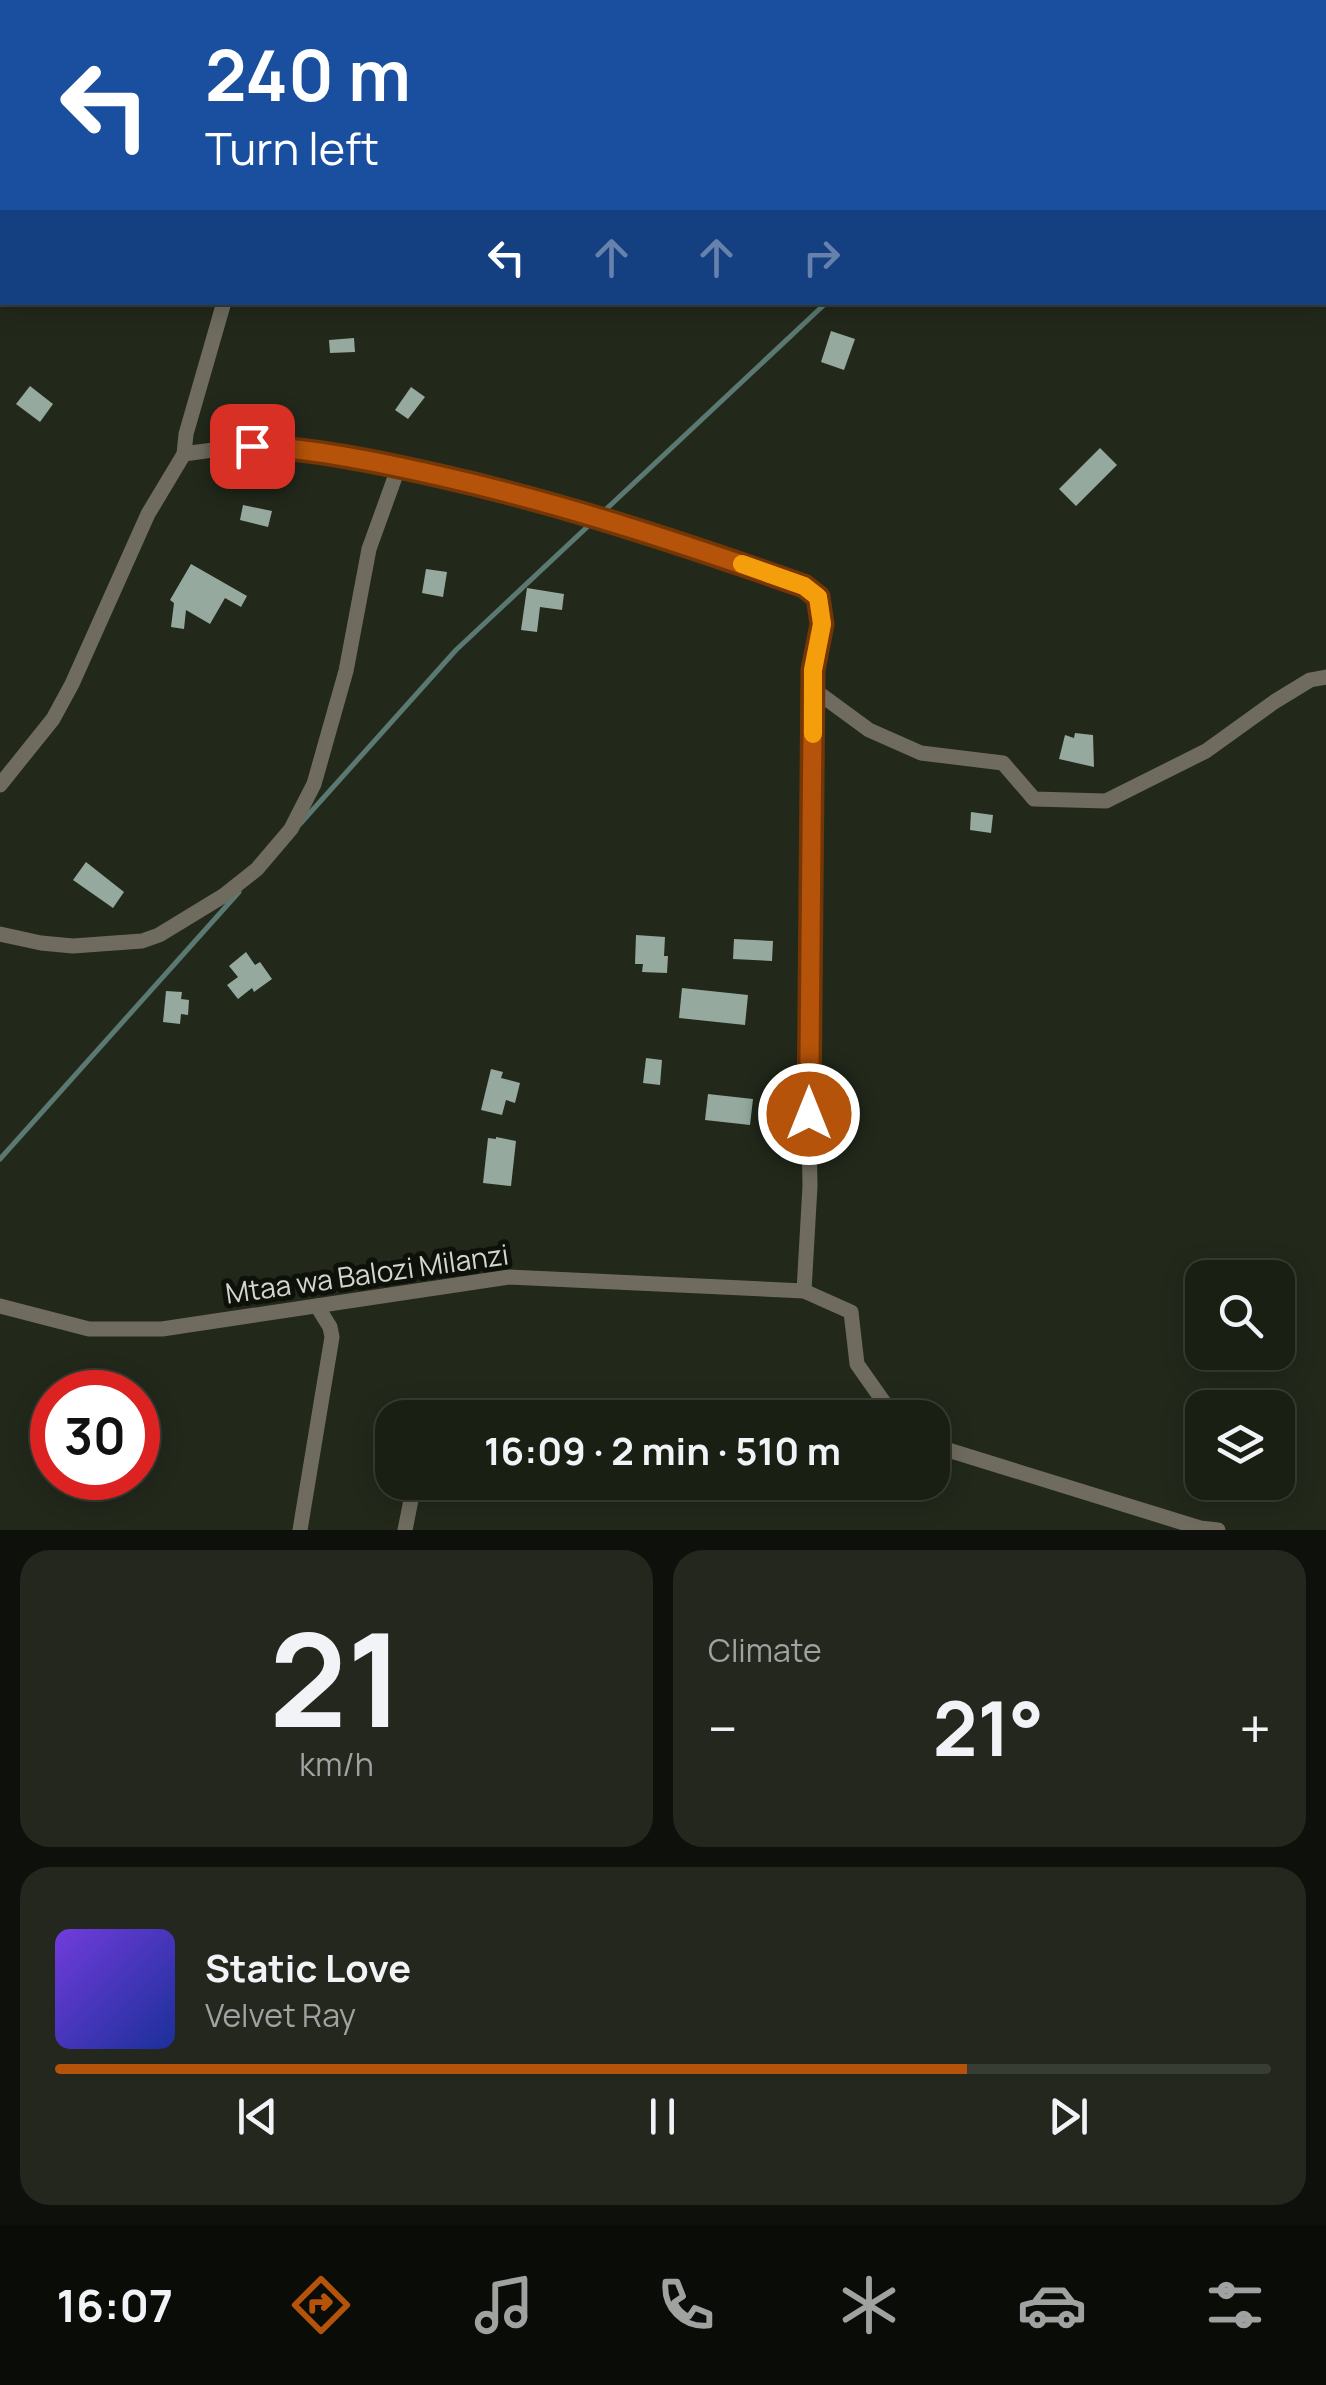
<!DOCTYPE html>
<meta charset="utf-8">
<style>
body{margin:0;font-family:Manrope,sans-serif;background:#23271d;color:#f1f3f6;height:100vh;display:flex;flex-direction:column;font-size:38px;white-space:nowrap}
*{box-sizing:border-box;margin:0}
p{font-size:32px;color:#9fa2a0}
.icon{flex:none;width:55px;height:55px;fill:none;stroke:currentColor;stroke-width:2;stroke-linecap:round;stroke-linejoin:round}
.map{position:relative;height:1530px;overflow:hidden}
.side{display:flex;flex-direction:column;gap:20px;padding:20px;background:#0e110b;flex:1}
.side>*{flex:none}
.top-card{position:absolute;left:0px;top:0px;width:1328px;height:305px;box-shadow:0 5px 25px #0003,0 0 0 2px #383d34;background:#1a4fa0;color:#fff;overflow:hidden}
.buttons{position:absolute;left:1185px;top:1260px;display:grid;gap:20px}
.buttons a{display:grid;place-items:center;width:110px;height:110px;border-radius:20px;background:#1a1f14;box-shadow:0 5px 25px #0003,0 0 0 2px #383d34;font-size:50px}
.speed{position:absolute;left:30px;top:1370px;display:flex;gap:20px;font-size:50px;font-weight:700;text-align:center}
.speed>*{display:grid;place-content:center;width:130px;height:130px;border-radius:50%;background:#1a1f14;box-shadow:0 5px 25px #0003,0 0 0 2px #383d34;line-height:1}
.speed .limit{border:15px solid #d22;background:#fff;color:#111}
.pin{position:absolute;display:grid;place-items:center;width:85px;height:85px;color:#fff;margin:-42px;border-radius:20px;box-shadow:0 5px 15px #0006}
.me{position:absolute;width:110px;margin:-55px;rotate:0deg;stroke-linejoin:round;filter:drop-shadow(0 0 8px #0008)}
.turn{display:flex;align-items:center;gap:35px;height:210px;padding:0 40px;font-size:45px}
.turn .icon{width:130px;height:130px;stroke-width:2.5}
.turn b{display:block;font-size:70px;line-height:85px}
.lanes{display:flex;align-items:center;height:95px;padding:0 40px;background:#0003;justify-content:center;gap:50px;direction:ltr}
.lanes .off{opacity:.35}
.big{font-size:75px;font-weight:700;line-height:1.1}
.side .tile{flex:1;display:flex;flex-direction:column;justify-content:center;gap:15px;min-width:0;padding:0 35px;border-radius:30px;background:#23271d}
.side .dial{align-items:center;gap:0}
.dial b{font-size:130px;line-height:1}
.song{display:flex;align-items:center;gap:30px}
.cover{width:120px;height:120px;border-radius:15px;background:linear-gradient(135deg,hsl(260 70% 55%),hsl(230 70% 35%))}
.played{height:10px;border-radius:5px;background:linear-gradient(90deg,#b45309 75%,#383d34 75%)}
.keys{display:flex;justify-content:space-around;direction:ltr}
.heat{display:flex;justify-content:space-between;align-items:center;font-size:55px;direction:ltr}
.side .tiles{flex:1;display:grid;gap:20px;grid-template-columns:1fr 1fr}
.tile:last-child{grid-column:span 2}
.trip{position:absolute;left:375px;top:1400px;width:575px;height:100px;border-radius:30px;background:#1a1f14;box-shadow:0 5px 25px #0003,0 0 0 2px #383d34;font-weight:700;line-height:100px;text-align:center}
.dock{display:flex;height:160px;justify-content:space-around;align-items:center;background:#0a0c08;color:#9fa2a0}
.dock .icon{width:70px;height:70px}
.dock .current{color:#b45309}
.dock b{font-size:45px;color:#f1f3f6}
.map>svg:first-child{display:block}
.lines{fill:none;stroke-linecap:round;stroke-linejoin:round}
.stream{stroke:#5b7873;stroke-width:5}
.building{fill:#95a99e}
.street{stroke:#6f6c5f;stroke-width:15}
.route-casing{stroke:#753606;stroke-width:25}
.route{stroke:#b45309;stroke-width:18}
.slow{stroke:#f59e0b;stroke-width:18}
.labels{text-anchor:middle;stroke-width:10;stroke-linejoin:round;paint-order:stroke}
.street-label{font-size:28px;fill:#d2d6cd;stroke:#0e110a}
</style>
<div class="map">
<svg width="1326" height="1530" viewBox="0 0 1326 1530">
<rect width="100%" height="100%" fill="#22291b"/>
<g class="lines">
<g class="stream">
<path d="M463,0L464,2"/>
<path d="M1258,2L1262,0"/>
<path d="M300,824L456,650L827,302"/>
<path d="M0,1159L239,892"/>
</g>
</g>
<g class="building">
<path d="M831,331L855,339L844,370L821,362Z"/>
<path d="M354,338L355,352L330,353L329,340Z"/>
<path d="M30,386L53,404L40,422L16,404Z"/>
<path d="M411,387L425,397L408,419L395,410Z"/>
<path d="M1100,448L1117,465L1076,506L1059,489Z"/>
<path d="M243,505L272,511L268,527L240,520Z"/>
<path d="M191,564L247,596L241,607L225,598L210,624L186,610L184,629L171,627L174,603L170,600Z"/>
<path d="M426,569L447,572L443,597L422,593Z"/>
<path d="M527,588L564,594L562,610L540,607L537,632L521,630Z"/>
<path d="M1075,733L1093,735L1094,767L1059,759L1065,735L1074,738Z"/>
<path d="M971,812L993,815L991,833L970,830Z"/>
<path d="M86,862L124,892L113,908L73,880Z"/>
<path d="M636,935L665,937L664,956H668L667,973L642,972L643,964H635Z"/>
<path d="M734,939L773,941L772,961L733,959Z"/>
<path d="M246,952L255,965L260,962L272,979L254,992L252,988L238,999L227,985L238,977L229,966Z"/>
<path d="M682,988L748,995L745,1025L679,1018Z"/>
<path d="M166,991L182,992L181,999L189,1000L188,1015L181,1014L180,1024L163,1022Z"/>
<path d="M646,1058L662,1060L660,1085L643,1083Z"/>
<path d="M491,1069L503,1072L501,1078L520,1083L515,1103L506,1100L502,1115L481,1110Z"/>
<path d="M708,1094L753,1099L750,1125L705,1120Z"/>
<path d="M496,1137L516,1141L511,1186L483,1183L488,1138L496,1139Z"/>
</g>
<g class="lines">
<g class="street">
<path d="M305,2V0"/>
<path d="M184,454C207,451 230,447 252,446C313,446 374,461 433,474C559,503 682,543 805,586L818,597L822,624L813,670V835L808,1078L810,1186L804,1291"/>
<path d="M813,689L869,730L921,753L1003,763L1034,799L1106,801L1206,751L1274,702L1310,680L1326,677"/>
<path d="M0,785L53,719L72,684L148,514L184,454L186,434L224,302"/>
<path d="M0,934L41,943L73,946L142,941L159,935L223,896L257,869L291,829L314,784L346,671L369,549L399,466"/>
<path d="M0,1306L89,1329H162L509,1277L804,1291L851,1312L857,1364L895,1418"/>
<path d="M932,1445L1200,1528L1218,1530"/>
<path d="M300,1530L332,1337L330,1327L317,1306"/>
<path d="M405,1530L413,1490L417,1482"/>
</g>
</g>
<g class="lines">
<defs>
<path id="route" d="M252,446C316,449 378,462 440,476C564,504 684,544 804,586L818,597L822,624L813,670L809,1114"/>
</defs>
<use href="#route" class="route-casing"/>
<use href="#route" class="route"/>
<path class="slow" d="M742,564L804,586L818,597L822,624L813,670V734"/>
</g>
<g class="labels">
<g class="street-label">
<text transform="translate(367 1274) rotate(-8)" y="10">Mtaa wa Balozi Milanzi</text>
</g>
</g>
</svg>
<div class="buttons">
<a><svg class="icon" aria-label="search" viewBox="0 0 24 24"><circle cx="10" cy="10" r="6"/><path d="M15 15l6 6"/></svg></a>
<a><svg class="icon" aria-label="layers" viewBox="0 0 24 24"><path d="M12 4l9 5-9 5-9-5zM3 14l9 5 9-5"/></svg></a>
</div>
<div class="speed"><div class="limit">30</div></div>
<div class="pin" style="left:252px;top:446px;background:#d93025"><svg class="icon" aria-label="arrive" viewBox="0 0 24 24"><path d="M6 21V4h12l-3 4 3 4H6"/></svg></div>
<svg class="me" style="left:809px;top:1114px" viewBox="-20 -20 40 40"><circle r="17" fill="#b45309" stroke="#fff" stroke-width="3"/><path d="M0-11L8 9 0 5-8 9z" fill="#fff"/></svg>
<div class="trip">16:09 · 2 min · 510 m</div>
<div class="top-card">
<div class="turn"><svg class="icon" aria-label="left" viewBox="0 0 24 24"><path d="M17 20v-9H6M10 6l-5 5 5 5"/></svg><div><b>240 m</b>Turn left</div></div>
<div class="lanes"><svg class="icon" aria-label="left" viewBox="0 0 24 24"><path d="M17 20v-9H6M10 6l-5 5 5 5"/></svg><svg class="icon off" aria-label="ahead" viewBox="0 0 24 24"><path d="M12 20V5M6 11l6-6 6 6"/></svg><svg class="icon off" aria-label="ahead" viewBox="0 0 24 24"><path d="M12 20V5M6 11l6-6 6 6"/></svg><svg class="icon off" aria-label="right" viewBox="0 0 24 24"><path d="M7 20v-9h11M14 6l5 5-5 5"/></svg></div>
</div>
</div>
<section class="side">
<div class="tiles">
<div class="tile dial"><b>21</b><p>km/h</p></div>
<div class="tile"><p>Climate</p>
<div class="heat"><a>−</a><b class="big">21°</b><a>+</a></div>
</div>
<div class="tile">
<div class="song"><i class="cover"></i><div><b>Static Love</b><p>Velvet Ray</p></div></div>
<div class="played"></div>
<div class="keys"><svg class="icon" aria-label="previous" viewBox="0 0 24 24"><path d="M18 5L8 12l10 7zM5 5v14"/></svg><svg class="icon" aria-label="pause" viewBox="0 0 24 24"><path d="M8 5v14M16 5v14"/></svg><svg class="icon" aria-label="next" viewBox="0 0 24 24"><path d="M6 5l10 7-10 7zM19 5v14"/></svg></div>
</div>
</div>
</section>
<nav class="dock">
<b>16:07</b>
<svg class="icon current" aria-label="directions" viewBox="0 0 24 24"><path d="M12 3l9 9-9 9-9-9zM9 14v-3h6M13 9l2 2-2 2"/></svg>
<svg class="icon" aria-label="music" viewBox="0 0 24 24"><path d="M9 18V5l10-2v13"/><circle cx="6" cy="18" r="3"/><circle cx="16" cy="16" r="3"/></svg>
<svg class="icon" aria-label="phone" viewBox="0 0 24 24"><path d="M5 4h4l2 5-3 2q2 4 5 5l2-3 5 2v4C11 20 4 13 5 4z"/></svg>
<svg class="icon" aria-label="climate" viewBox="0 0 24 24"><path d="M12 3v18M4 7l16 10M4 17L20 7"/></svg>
<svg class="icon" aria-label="car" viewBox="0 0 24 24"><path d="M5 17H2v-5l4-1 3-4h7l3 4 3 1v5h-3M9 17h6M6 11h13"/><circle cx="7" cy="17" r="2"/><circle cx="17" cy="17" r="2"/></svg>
<svg class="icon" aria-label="filters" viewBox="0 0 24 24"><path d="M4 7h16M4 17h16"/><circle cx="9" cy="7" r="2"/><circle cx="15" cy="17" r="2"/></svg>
</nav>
